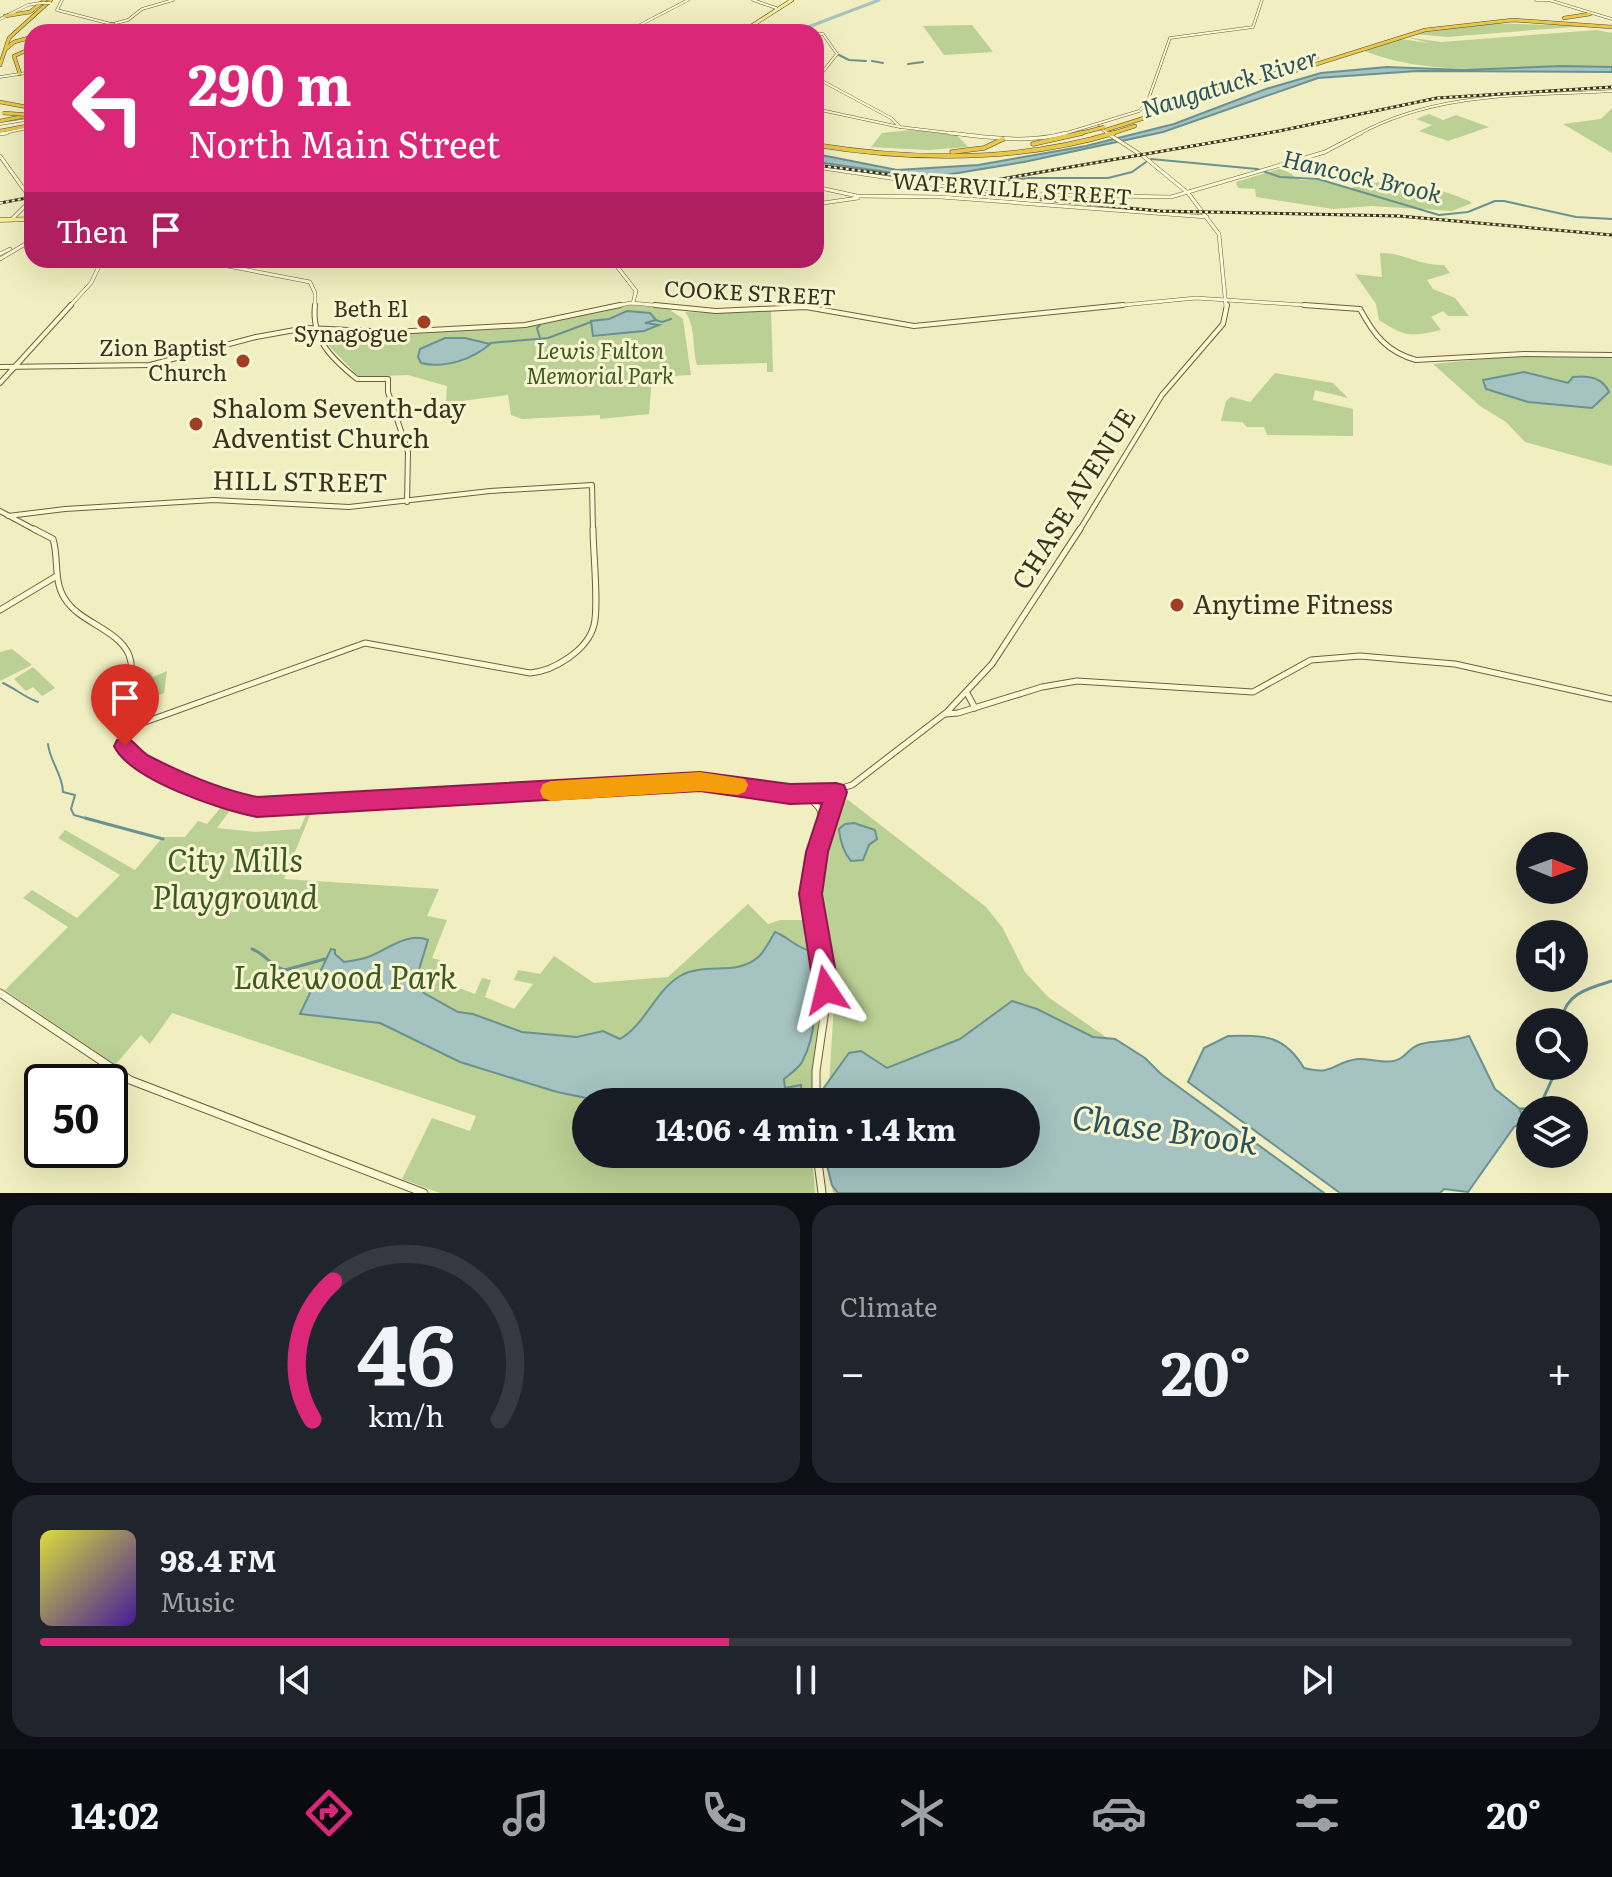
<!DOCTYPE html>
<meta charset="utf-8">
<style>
body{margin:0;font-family:Literata,serif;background:#20242c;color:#f1f3f6;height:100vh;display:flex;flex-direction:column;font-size:30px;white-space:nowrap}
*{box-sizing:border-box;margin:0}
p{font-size:26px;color:#9ea1a6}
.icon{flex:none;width:44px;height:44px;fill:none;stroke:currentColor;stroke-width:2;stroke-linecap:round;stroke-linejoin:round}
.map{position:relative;height:1193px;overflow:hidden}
.panel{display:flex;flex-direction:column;gap:12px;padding:12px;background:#0d0f14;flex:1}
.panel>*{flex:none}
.guide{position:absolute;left:24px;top:24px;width:800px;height:244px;border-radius:24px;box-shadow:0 8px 32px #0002;background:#db2777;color:#fff;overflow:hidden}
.needle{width:52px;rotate:91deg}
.controls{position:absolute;left:1516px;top:832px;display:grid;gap:16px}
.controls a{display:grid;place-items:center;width:72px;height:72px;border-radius:50%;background:#171b24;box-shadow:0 8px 32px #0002;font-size:40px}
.speed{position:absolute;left:24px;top:1064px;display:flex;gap:16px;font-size:40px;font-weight:700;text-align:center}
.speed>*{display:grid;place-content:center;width:104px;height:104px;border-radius:50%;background:#171b24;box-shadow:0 8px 32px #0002;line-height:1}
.speed .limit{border:4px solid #111;border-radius:12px;background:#fff;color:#111}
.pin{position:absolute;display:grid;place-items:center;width:68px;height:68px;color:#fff;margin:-82px -34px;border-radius:50% 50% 50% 0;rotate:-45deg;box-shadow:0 0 8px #0007}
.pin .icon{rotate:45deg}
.me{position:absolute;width:88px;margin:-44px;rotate:350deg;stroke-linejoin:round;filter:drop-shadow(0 0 6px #0008)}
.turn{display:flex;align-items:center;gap:28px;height:168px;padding:0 32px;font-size:36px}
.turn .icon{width:104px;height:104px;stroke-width:2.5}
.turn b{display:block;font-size:56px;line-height:68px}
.then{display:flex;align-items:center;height:76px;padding:0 32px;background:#0003;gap:16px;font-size:30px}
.big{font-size:60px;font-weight:700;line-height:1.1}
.panel .widget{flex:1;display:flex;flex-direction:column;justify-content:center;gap:12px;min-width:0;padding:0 28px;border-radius:24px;background:#20242c}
.panel .dial{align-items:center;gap:0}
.dial svg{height:208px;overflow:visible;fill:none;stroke:#363941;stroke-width:7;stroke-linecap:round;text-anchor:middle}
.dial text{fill:#f1f3f6;stroke:none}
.song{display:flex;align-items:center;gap:24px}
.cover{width:96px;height:96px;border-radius:12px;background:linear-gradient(135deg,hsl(60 70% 55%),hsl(260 70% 35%))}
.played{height:8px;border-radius:4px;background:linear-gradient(90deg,#db2777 45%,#363941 45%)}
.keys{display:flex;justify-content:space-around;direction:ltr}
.heat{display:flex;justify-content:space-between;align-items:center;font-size:44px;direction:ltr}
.panel .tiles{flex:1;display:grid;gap:12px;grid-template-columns:1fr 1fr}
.widget:last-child{grid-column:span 2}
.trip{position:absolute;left:572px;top:1088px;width:468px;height:80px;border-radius:40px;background:#171b24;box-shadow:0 8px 32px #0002;font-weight:700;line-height:80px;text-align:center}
.dock{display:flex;height:128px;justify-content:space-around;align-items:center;background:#090b0e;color:#9ea1a6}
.dock .icon{width:56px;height:56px}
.dock .current{color:#db2777}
.dock b{font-size:36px;color:#f1f3f6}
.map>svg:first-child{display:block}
.green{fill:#bbd094}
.water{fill:#a4c3c1;stroke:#6a9292;stroke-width:2}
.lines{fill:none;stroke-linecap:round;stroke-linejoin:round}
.stream-far1{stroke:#6a9292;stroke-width:2}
.stream{stroke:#6a9292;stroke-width:3}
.river{stroke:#a4c3c1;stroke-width:3}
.secondary-far4-casing{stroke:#6e603a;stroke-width:3}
.secondary-far3-casing{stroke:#6e603a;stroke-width:4}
.secondary-far2-casing{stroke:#6e603a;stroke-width:6}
.secondary-far1-casing{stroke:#6e603a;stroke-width:7}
.secondary-casing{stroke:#6e603a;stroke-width:9}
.primary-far1-casing{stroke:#5a4c2c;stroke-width:4}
.primary-casing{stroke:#5a4c2c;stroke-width:5}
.highway-far1-casing{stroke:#5a4c2c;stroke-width:4}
.highway-casing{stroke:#5a4c2c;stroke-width:5}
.secondary-far4{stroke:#fbf9d5;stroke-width:2}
.secondary-far3{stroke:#fbf9d5;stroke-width:3}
.secondary-far2{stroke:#fbf9d5;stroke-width:4}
.secondary-far1{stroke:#fbf9d5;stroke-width:5}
.secondary{stroke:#fbf9d5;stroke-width:7}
.primary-far1{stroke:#f7f096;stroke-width:3}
.primary{stroke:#f7f096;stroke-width:4}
.highway-far1{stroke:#e7c74c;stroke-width:3}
.highway{stroke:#e7c74c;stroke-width:4}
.rail-casing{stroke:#3b321d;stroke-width:3}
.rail{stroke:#f8f6d1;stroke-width:2;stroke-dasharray:3;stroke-linecap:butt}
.secondary-bridge-casing{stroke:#6e603a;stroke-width:3;stroke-linecap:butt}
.highway-bridge-casing{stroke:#5a4c2c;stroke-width:4;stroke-linecap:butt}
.secondary-bridge{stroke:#fbf9d5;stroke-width:2}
.highway-bridge{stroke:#e7c74c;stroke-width:3}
.route{fill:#db2777;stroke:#8e194d;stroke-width:2}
.slow{fill:#f59e0b}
.poi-dot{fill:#a03f23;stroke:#f8f6d1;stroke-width:3}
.labels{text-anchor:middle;stroke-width:6;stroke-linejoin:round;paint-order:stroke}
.far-street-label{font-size:22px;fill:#3b321d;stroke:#f8f6d1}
.far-poi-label{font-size:22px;fill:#3b321d;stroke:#f8f6d1;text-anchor:end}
.far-park-label{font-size:22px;font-style:italic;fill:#3e5922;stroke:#f8f6d1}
.far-water-label{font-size:24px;font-style:italic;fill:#2b535c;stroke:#f8f6d1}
.poi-label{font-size:26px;fill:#3b321d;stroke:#f8f6d1;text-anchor:start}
.street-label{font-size:26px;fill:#3b321d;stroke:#f8f6d1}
.near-park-label{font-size:32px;font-style:italic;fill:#3e5922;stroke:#f8f6d1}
.near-water-label{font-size:34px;font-style:italic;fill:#2b535c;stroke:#f8f6d1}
</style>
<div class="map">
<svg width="1612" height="1193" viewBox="0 0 1612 1193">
<rect width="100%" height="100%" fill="#f1eec1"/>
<g class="green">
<path d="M1484,23L1584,26L1447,37L1414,34Z"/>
<path d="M972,25L993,52L944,55L923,26Z"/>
<path d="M1597,30L1612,33V67C1530,63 1441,82 1362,50L1401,39L1429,43L1406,37L1441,42Z"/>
<path d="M1612,108V153L1563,124L1601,119Z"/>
<path d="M1429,114L1443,120L1456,115L1489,127L1448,141L1419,131L1432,125L1416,119Z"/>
<path d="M910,130L955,133L968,147L928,150L871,147L882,133Z"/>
<path d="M1282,168L1300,180H1321L1351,189L1361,181C1376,186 1385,179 1399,181C1413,182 1463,196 1472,203L1452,211L1371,206L1333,209L1256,197L1255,189L1238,188L1236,182Z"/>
<path d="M1380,253C1405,253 1416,265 1444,265L1450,273L1427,280L1433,289L1455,298L1469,316H1448L1443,311L1431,317L1441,330C1410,337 1405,337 1379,320L1376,304L1355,274L1382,277Z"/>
<path d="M631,305L669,309L683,319L691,375L652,377L649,414L600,419V415L522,419L511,415L508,395L446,403L447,386L408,375L359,377L329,346L321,331L525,327Z"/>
<path d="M771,309L773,372H767V363L697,365C692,348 696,326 685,312L728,313Z"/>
<path d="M1523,355L1612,356V466L1525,442L1506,422L1480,406L1433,364Z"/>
<path d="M1275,373L1333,383L1348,398L1315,390L1313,400L1353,409V436L1267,435L1264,427H1247L1242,422L1221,421L1226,401L1231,397L1250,402Z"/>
<path d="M12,649L32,665L0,681V652Z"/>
<path d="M33,667L55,688L42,696L33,687L26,691L14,679Z"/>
<path d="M167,671L164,693L130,706L135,678L150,672L153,677Z"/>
<path d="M847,799L986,907L1002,927L1025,972L1048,997L1142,1062L1320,1193H833L829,1170L1026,1154V1102H828L834,1004L829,960L820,921L818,889L832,823Z"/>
<path d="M222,806L231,809L217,828L255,832L300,829L308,810H312L284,879L439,889L427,916L447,920L432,958L440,960L433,978L475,994L482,978L491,980L485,997L514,1009L533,984L514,980L518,970L540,974L554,956L594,983L668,977L748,904L768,924L780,920H803L819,1009L812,1102H586V1154H812L815,1193H440L402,1179L432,1118L470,1131L476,1116L172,1013L150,1044L141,1035L115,1065L5,990L68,927L23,898L32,890L77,918L120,875L58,838L65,830L135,870L163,837H185L198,821L207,824Z"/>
</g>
<g class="water">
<path d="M1561,66L1612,67V72L1417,71L1318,78L1163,132L1024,162L946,175L916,176L816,162V154L897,170L978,165L1086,146L1174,124L1266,89L1321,73L1387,67L1464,70Z"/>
<path d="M627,311L650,313L656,320L645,323L659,325L644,331L593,336L591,321L609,319Z"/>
<path d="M445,338H465L490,344C473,359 445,369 421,363L418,357L420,349Z"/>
<path d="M1524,372L1568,383L1573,377C1588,375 1603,378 1609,392L1592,408L1528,402L1486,389L1483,380Z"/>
<path d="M845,824L854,823L875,830L877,839L869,845L863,860L851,861C844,853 840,840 839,829Z"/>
<path d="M775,932C788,937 794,946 808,950C814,987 821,1027 802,1062C799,1068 790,1074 784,1079L785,1088L801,1085L802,1102H626L621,1093L601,1101L557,1092L460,1062L380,1023L300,1014L331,949L335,950V954L344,962C351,961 358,960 365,958C385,952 406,931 428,940L418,973L424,993L458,1012L473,1014L522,1032L577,1037L603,1031L620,1039C646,1024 654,992 680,976C704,962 736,976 757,958C765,952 770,940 775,932Z"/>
<path d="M1012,1001L1037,1009L1093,1037L1115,1039L1145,1058L1161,1074L1324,1193H838L832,1185L824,1154H1026V1102H823V1089L849,1053L861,1051L887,1068L960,1039Z"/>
<path d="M1228,1036C1265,1035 1284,1035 1304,1068C1335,1076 1332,1062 1358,1059C1371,1058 1388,1066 1401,1058C1409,1053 1410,1047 1421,1044C1437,1040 1453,1042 1469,1036L1495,1089L1520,1109L1523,1122L1514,1127L1468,1192L1444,1189L1440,1193H1340L1188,1082L1204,1048Z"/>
</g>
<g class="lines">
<g class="stream-far1">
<path d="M839,55L849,60L866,61"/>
<path d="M816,57L823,56"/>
<path d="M872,61L883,63"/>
<path d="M908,64L923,62"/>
<path d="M1151,159L1257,169L1280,177L1318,179L1439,215L1468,212L1495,201H1504L1576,217L1612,219"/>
<path d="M947,176L953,182L970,185L1029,178H1108L1132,172L1146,162"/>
<path d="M655,320L662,322L671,319"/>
<path d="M540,325L537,328L540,338"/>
<path d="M490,343L548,338L591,322"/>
<path d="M3,683C16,689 24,697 38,702"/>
<path d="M48,744C50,762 63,775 63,792L75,795L71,809L74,815L92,820"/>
</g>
<g class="stream">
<path d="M85,818L163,839"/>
<path d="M252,949C266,954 271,967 285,970L325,959"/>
<path d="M1562,1022C1563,994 1589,988 1612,981"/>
<path d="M1520,1109L1539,1108L1558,1066"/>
</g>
<path class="river" d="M795,32L879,0"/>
<defs>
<g id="secondary-far4">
<path d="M62,0L57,10L115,25L129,32"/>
<path d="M753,0L776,8"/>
<path d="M1536,0H1549L1612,19"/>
<path d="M0,19L28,5L40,3"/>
<path d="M116,23L128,20L142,9L173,0"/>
<path d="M619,32L638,26L688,0"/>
<path d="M787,32L823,34L837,54L820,75L822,81L891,118L900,127"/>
<path d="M0,77L32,72"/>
<path d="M816,109L900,127L967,135"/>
<path d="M0,124L32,119"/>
<path d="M1099,127L1110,135"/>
<path d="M0,134L32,127"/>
<path d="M1060,135L1139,111L1147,103L1170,38L1253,27L1262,0"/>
<path d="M1357,135C1437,91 1524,96 1612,91"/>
</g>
<g id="secondary-far3">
<path d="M949,133C989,137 1027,144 1066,133"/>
<path d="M1107,133L1141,155"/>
<path d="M0,134L7,133"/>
<path d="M0,156L31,199L29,202"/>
<path d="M1143,156L1188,193L1219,234L1226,307"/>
<path d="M816,167L996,194L1171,197L1325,152L1361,133"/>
<path d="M816,187L857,196L941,197L1207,217"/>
<path d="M816,204L858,198"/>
<path d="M12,219L29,202"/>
<path d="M0,254L10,249"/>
<path d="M0,259L32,240"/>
<path d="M196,260L310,282L315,293V307"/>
<path d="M612,260L636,291L633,303"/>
<path d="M69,307L91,283L102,260"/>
<path d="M610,307L631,303L676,307"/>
<path d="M800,307H808"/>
<path d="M1103,307L1196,298L1334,307"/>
</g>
<g id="secondary-far2">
<path d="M315,305C311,339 332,359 357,379H388V392L408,452L407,502"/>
<path d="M655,305L716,311L806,307L914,326L1123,305"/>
<path d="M1304,305L1360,309C1374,335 1387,352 1416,360L1524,354L1612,355"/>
<path d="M0,367L150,365L256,337L306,328L393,332L525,325L620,305"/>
<path d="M0,383L71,305"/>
<path d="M0,511L37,531"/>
<path d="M8,516L65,509L214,500L349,507L490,491L592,485L593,531"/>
<path d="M1079,531L1162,395L1223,324L1227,305"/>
</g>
<g id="secondary-far1">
<path d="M34,529L53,539C59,559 53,581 65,599C80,623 118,629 129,655C138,678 121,704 120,727C119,776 230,804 268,807L694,782L817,795L852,785L947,712L992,664L1080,529"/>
<path d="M0,610L55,577"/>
<path d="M967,693L975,708"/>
<path d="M945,714L958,713L1042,687L1077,681L1253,692L1311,660L1360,656L1455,664L1612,699"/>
<path d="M120,731L365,643L530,673C554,671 588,650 594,625C599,606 593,551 593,529"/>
<path d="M809,797L819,808L824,820"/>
<path d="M828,815L837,793"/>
<path d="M825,820L835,794"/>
</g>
<g id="secondary">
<path d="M823,818L824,821"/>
<path d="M0,993L130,1080L424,1193"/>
<path d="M816,1102V1071L827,996L811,912V887L825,818"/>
<path d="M817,1154L822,1193"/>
</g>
<path id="primary-far1" d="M742,32L792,0"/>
<path id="primary" d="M0,220L32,219"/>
<g id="highway-far1">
<path d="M5,16L30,12L45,0"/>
<path d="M1564,18L1590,14"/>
<path d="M75,32L113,24"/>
<path d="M6,49L14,42L32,37"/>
<path d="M0,65L9,38L51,0"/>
<path d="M1271,71L1317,57"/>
<path d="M20,74L14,56L32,48"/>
<path d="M0,102L32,108"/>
<path d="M1147,103L1164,102L1242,81"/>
<path d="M0,121L30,115"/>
<path d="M1106,130L1425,30L1513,20L1612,27"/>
<path d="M0,131L32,125"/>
<path d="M1073,135L1097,129"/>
<path d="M1107,135L1135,126"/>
</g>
<g id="highway">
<path d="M1033,144L1082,133"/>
<path d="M816,145C915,161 1017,162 1114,133"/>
<path d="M952,152L984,148L1003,139"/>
</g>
</defs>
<use href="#secondary-far4" class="secondary-far4-casing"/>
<use href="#secondary-far3" class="secondary-far3-casing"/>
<use href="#secondary-far2" class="secondary-far2-casing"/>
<use href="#secondary-far1" class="secondary-far1-casing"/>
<use href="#secondary" class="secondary-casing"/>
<use href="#primary-far1" class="primary-far1-casing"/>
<use href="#primary" class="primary-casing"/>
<use href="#highway-far1" class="highway-far1-casing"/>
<use href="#highway" class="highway-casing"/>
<use href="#secondary-far4" class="secondary-far4"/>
<use href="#secondary-far3" class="secondary-far3"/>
<use href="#secondary-far2" class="secondary-far2"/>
<use href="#secondary-far1" class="secondary-far1"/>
<use href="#secondary" class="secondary"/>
<use href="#primary-far1" class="primary-far1"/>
<use href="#primary" class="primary"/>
<use href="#highway-far1" class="highway-far1"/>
<use href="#highway" class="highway"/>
<defs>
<g id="rail">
<path d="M816,165L941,181L995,180L1279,131L1437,98L1612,87"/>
<path d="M954,191L1159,211L1399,216L1612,235"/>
<path d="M0,203L32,197"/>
</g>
</defs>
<use href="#rail" class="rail-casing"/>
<use href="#rail" class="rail"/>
<defs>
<path id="secondary-bridge" d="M40,3H50"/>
<g id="highway-bridge">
<path d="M3,113L32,115"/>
<path d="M1097,129L1104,127"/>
</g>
</defs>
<use href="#secondary-bridge" class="secondary-bridge-casing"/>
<use href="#highway-bridge" class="highway-bridge-casing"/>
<use href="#secondary-bridge" class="secondary-bridge"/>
<use href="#highway-bridge" class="highway-bridge"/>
</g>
<path class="route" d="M125,737C135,741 140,751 149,756C184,774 219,789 257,797L700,772L790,784L836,783L844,785L847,792L828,852L822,894L839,990L835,999L826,1003L818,999L814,990L799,894L806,852L822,803L790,804L700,791L257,817C221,810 130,780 114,746L117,740Z"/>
<path class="slow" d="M700,772L745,779L748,785L745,792L737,795L700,791L551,801L543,798L540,791L543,784L551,781Z"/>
<g class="poi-dot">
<circle cx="424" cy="322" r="8"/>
<circle cx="243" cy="361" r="8"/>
<circle cx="196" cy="424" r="8"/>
<circle cx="1177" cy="605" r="8"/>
</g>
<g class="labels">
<g class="far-street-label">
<text transform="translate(1012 189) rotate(4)" y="8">WATERVILLE STREET</text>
<text transform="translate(750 293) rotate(3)" y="8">COOKE STREET</text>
</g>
<g class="far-poi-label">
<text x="408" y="317">Beth El<tspan x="408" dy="25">Synagogue</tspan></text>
<text x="227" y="356">Zion Baptist<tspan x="227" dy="25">Church</tspan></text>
</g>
<g class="far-park-label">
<text x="600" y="359">Lewis Fulton<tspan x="600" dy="25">Memorial Park</tspan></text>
</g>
<g class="far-water-label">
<text transform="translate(1230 84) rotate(-17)" y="8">Naugatuck River</text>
<text transform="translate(1362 177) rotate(13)" y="8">Hancock Brook</text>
</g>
<g class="poi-label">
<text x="212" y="418">Shalom Seventh-day<tspan x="212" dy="30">Adventist Church</tspan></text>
<text x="1193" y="614">Anytime Fitness</text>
</g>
<g class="street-label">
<text transform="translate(300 482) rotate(1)" y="9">HILL STREET</text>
<text transform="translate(1074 499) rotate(-58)" y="9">CHASE AVENUE</text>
</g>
<g class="near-park-label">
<text x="235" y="872">City Mills<tspan x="235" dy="37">Playground</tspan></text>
<text x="345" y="989">Lakewood Park</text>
</g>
<g class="near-water-label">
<text transform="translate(1165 1130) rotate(8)" y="12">Chase Brook</text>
</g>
</g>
</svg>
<div class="controls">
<a><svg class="needle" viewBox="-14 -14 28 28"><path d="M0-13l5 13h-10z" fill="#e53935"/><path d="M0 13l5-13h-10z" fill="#9ea1a6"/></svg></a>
<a><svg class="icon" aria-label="sound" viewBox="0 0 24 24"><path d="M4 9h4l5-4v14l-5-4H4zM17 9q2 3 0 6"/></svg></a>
<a><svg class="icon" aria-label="search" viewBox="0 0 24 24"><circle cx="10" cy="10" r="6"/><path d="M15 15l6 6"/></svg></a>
<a><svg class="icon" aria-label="layers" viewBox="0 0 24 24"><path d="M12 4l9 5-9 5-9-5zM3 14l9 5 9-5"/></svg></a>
</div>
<div class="speed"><div class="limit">50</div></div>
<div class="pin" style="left:125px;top:746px;background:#d93025"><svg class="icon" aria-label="arrive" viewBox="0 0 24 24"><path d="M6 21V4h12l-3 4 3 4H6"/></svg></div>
<svg class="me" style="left:826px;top:990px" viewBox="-20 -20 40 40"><path d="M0-17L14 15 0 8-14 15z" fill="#db2777" stroke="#fff" stroke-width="4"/></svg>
<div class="trip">14:06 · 4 min · 1.4 km</div>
<div class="guide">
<div class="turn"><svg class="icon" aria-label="left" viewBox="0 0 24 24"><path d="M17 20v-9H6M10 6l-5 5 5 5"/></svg><div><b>290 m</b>North Main Street</div></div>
<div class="then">Then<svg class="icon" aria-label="arrive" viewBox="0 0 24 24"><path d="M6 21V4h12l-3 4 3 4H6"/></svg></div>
</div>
</div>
<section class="panel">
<div class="tiles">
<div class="widget dial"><svg viewBox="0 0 100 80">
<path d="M14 69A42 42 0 1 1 86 69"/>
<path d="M14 69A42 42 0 0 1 22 16" stroke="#db2777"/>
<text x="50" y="56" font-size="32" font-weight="700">46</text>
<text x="50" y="72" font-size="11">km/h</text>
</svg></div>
<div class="widget"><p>Climate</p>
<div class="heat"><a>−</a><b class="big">20°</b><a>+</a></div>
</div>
<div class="widget">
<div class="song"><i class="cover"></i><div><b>98.4 FM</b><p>Music</p></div></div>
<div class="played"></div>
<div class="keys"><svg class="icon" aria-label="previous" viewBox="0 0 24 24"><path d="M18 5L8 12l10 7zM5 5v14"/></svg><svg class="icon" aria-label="pause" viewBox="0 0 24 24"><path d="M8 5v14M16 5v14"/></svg><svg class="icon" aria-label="next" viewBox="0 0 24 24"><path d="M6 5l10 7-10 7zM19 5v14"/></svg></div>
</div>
</div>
</section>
<nav class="dock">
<b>14:02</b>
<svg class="icon current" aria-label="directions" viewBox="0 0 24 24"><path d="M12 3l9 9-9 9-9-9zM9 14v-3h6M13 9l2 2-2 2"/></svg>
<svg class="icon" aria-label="music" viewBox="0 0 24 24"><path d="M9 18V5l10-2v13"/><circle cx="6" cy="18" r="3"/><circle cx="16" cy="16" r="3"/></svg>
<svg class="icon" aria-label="phone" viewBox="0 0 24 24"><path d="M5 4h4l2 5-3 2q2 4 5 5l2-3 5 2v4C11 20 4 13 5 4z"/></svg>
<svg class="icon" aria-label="climate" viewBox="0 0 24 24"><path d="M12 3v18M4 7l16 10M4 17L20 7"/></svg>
<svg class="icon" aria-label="car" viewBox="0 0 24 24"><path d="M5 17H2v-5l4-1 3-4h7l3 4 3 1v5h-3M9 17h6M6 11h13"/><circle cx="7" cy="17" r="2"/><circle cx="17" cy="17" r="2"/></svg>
<svg class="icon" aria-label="filters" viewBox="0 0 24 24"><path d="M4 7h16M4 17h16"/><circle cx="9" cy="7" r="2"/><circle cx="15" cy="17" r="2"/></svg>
<b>20°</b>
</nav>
